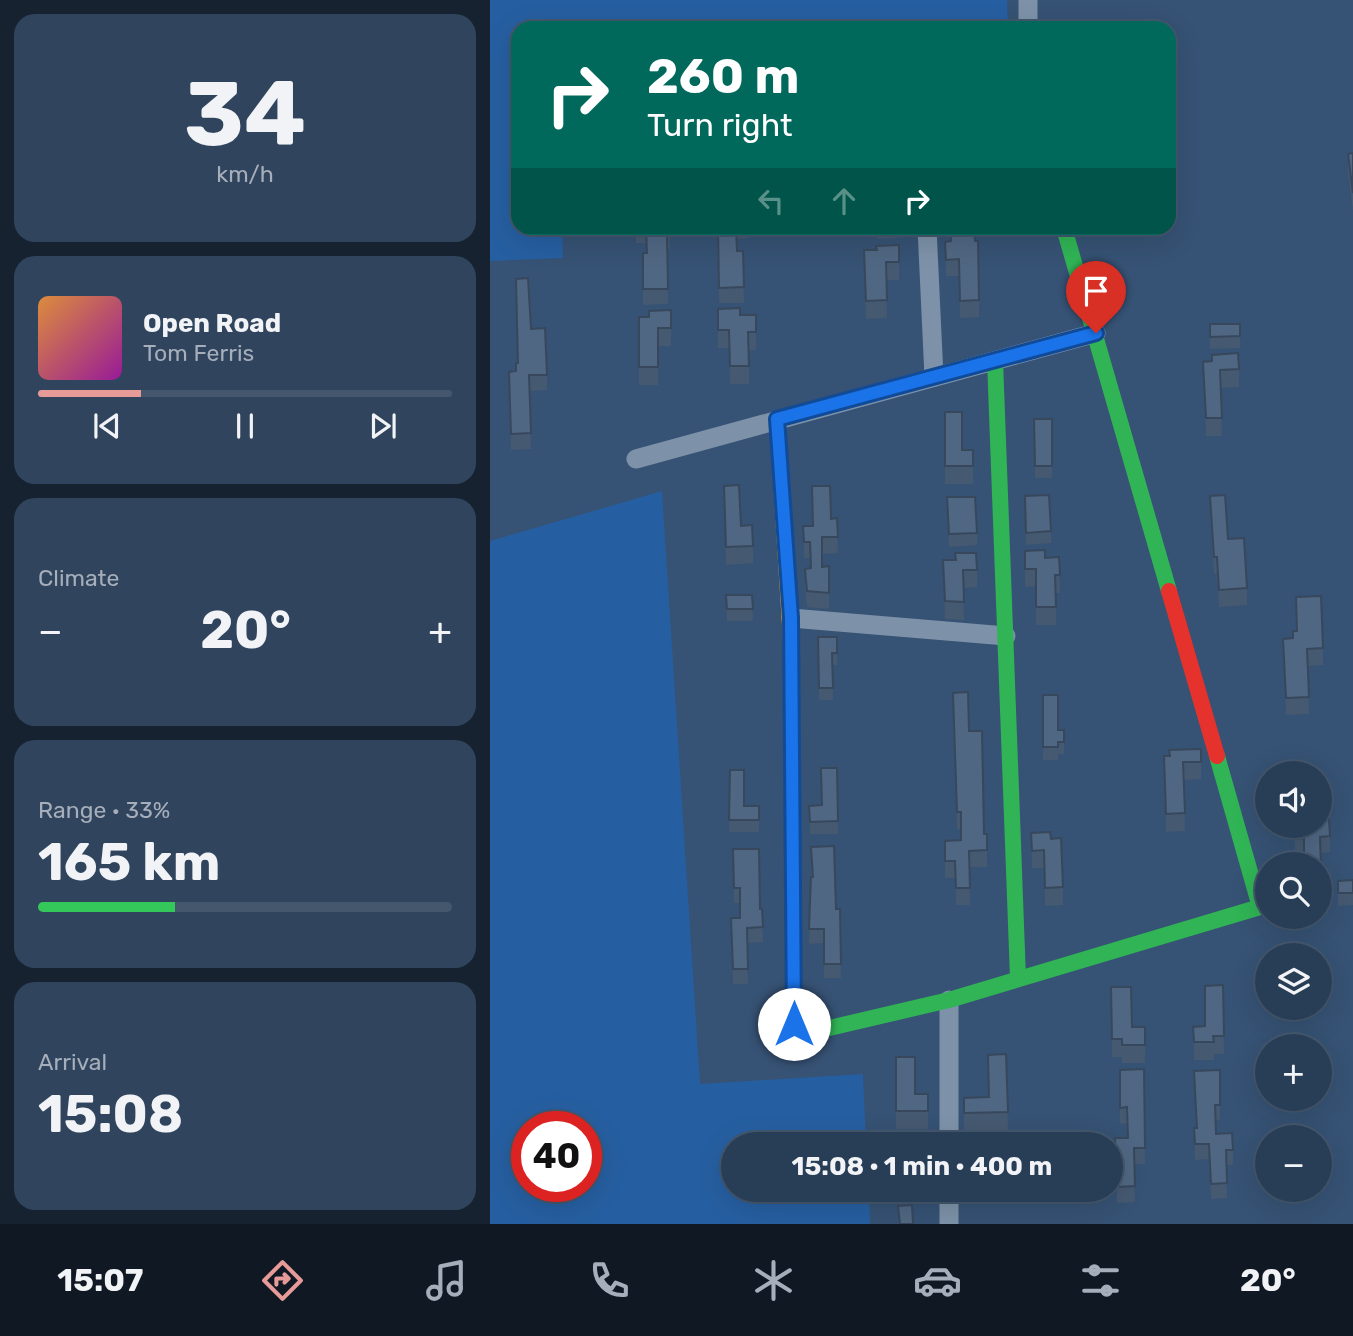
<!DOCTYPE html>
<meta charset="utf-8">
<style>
body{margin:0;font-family:Rubik,sans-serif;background:#30455d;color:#f1f3f6;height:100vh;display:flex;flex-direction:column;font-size:26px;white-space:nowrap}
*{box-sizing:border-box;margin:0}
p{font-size:23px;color:#a5aeba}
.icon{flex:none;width:38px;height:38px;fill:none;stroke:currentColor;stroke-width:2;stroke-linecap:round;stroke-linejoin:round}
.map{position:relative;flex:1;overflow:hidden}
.side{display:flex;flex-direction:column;gap:14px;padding:14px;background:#162230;width:490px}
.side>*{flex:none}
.hud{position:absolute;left:21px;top:21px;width:665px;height:214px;border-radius:21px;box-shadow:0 7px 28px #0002,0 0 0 2px #44576d;background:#00695c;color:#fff;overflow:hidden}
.buttons{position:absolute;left:765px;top:761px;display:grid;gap:14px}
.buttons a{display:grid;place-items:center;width:77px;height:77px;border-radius:50%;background:#283e57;box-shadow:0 7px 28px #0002,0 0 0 2px #44576d;font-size:35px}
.speed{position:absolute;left:21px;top:1111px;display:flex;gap:14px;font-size:35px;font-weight:700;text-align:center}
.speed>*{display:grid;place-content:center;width:91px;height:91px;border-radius:50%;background:#283e57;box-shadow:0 7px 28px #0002,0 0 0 2px #44576d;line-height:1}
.speed .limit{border:10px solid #d22;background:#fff;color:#111}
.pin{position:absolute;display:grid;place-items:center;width:60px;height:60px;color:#fff;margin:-72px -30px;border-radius:50% 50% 50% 0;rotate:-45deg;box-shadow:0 0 7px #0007}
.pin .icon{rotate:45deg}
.me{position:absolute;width:77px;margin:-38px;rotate:0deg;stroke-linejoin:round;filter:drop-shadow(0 0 5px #0008)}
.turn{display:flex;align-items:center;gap:24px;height:147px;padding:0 21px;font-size:32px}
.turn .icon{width:91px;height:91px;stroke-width:2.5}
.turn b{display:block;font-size:49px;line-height:60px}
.lanes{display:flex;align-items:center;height:66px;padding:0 21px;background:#0003;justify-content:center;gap:35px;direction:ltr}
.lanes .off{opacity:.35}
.big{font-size:52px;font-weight:700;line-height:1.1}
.side .card{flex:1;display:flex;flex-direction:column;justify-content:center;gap:10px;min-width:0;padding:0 24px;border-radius:21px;background:#30455d}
.side .dial{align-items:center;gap:0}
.dial b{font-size:91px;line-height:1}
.song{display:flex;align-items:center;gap:21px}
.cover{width:84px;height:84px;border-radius:10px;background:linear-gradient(135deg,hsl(30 70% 55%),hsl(300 70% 35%))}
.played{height:7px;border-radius:4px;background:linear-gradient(90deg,#e69b98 25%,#44576d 25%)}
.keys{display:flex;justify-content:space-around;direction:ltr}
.heat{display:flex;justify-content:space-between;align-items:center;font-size:38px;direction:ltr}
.charge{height:10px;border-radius:5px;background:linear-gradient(90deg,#34c759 33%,#44576d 0)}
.trip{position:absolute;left:231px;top:1132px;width:402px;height:70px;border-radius:35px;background:#283e57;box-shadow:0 7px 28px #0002,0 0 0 2px #44576d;font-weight:700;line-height:70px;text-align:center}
.dock{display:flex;height:112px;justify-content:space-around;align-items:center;background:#101923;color:#a5aeba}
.dock .icon{width:49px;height:49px}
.dock .on{color:#e69b98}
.dock b{font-size:32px;color:#f1f3f6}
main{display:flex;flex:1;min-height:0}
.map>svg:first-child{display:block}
.green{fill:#265fa1;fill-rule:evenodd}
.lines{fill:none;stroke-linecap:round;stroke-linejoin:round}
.street{stroke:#7d92a8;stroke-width:19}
.fast{stroke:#30b455;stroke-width:16}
.slow{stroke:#ff9f0a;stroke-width:16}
.jam{stroke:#e5322d;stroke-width:16}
.wall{fill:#455971}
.building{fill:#506783;stroke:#38485c;stroke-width:2}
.route-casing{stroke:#114b97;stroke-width:18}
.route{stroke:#1a73e8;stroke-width:12}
</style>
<main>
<section class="side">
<div class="card dial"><b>34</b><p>km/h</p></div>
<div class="card">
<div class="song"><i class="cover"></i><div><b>Open Road</b><p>Tom Ferris</p></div></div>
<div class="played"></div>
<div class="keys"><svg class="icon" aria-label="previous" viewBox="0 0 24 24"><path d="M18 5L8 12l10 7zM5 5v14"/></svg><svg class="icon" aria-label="pause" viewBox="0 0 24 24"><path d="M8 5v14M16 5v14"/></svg><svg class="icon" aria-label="next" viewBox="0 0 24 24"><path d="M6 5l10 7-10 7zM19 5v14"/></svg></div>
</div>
<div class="card"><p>Climate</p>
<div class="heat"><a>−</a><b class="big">20°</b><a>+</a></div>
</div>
<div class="card"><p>Range · 33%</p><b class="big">165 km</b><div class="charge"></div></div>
<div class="card"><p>Arrival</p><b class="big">15:08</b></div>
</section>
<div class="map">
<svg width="863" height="1224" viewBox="0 0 863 1224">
<rect width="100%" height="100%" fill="#365274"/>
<g class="green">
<path d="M0,0H517L518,28H28V228H72L73,258L0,261Z"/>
<path d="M172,491L210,1084L373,1074L376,1144H243V1190H379L380,1224H0V541ZM37,1127H96V1186H37Z"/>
</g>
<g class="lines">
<g class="street">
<path d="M538,0V28"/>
<path d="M437,228L444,377"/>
<path d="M146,459L606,333"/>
<path d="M301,618L516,636"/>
<path d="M459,1000V1144"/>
<path d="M459,1190V1224"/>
</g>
<g class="fast">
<path d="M574,228L679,591"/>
<path d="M505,360L528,978"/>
<path d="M304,985V1024L311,1032L318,1033L459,1000L770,907L727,756"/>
</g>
<path class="slow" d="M287,419L301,641"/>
<g class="jam">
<path d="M679,591L727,756"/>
<path d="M301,641L304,985"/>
</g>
</g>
<g class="wall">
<path d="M863,153V211L858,172V154Z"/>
<path d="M146,228H179L180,249H177L178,304L153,305V253H156V243H146Z"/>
<path d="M227,228H259V238L247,239V251H253L254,303H229Z"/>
<path d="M386,228H407V238L387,239Z"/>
<path d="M459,228H484L489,300V317L470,318L469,276H456L455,242L460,241Z"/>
<path d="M409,245V280H396L397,318L376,319L374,268L387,250Z"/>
<path d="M228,309L250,315H266V350H259V384H240L239,348H228Z"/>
<path d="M181,310V346H168V385H149V317H159Z"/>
<path d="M720,324H750V348L720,349Z"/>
<path d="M41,329L57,375V390L40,391L41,449L21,450L19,387L26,371L28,363Z"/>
<path d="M713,362L749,369V387L731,388L732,436H716Z"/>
<path d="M455,412L472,450L483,466V484H455Z"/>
<path d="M544,419H562V478H545Z"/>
<path d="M234,486L251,526L263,546V563L236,565Z"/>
<path d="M720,496L757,588V605L729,607L727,573L724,574L720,513Z"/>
<path d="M457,497L487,533V545L459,547Z"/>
<path d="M535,508L561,531V543L536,545Z"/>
<path d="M347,518L348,553L332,554V567L339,566V609L317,607L315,585V569L320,568V558H314L313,526H323L341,519Z"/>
<path d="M535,551L555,558L569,557L570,593H566V625H546V586L535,587Z"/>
<path d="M453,560L487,570V587L473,588L474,620L455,619Z"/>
<path d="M236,595H262L263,621H237Z"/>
<path d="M328,637H347V665H342L343,700H329Z"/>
<path d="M793,639L833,648V665L818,666L819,714L796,715Z"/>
<path d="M463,693L479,731L497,850V867H479L480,905H466L465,878H455V841L471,840V829H467Z"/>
<path d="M553,695L574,742V754H568V760H553Z"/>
<path d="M711,749V779L694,780L695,831L676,832L674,756H679Z"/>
<path d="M347,768L348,834H320L319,806L332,805Z"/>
<path d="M240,770L254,806H269V832H239Z"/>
<path d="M805,826L840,836V852L831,853V885H830V864L814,854L805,855Z"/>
<path d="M541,833L561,839L573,887V905L555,906L554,868H542Z"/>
<path d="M321,847L346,909H350L351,978H334V943L319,944L321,877H322Z"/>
<path d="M243,849L270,909H272L273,942L257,943L258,984H243L241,933L250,918V903H244Z"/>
<path d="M863,880V905L848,906V881Z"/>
<path d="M733,985L734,1054H724V1060H704L703,1027L715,1026Z"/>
<path d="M621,987L642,1027H655V1063H632V1057H622Z"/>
<path d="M516,1054L518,1130L474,1131V1098L498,1097Z"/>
<path d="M406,1057L425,1094L438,1111V1129H406Z"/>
<path d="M654,1069L655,1164H644L645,1202L627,1203L625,1138H637V1123L630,1124V1070Z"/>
<path d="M730,1070V1120H726V1134L743,1150V1165H736L737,1198L721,1199L719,1159L705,1160L704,1128H706L704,1071Z"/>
</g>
<g class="building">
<path d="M863,153V193L858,154Z"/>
<path d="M156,228H179L180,234H177L178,289H153V253H157Z"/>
<path d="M228,228H246L247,251H253L254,287L229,288Z"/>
<path d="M387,228H407V229L387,230Z"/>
<path d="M460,228H484L485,241H488L489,300L470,301L469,259L456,260L455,242L461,241Z"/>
<path d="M409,245V262H396L397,300L376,301L374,250H387L386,246Z"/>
<path d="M38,278L41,329L55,328L57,375H39L41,433L21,434L19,372L26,371V363H28L26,279Z"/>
<path d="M250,308V315H266V332H258L259,366H240L239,330H228V309Z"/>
<path d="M181,310V328H168V367H149V317H159V311Z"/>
<path d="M720,324H750V336L720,337Z"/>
<path d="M748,353L749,369L730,370L732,418H716L713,362L722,361V355Z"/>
<path d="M455,412H472V450H483V466H455Z"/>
<path d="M544,419H562V466H545Z"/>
<path d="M249,485L251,526L262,525L263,546L236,547L234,486Z"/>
<path d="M322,486H340L341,519L347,518L348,537H332V567L339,566V593L317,591L315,569L321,568L320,542H314L313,526H323Z"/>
<path d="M559,495L561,531L536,533L535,496Z"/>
<path d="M735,495L738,539L754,538L757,588L729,590L727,557H724L720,496Z"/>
<path d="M457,497H485L487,533L459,534Z"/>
<path d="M555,550V558L569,557L570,575H565L566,607H546V569H535V551Z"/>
<path d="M465,553H486L487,570H473L474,602L455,601L453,560H466Z"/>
<path d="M236,595H262L263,609H237Z"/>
<path d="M831,596L833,648L817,649L819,697L796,698L793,639L803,638V631H807L806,597Z"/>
<path d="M328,637H347V653H342L343,688H329Z"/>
<path d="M478,692L479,731H492L494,834H497V850L479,851L480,888H466L465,861H455V841L471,840V812H467L463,693Z"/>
<path d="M553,695H568V730H574V742H568V747H553Z"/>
<path d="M711,749V762H693L695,813L676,814L674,756H680L679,750Z"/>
<path d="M331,768H347L348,821L320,822L319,806L332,805Z"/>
<rect x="804" y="769" width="15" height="5"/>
<path d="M240,770H254V806H269V820H239Z"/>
<path d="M839,820L840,836L830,837L831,869H830V864H814V838L805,839V826H830V821Z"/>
<path d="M560,832L561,839L571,838L573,887L555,888L554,850L542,851L541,833Z"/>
<path d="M344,846L346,909H350L351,964H334V929H319L321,877H323L321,847Z"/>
<path d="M243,849H269L270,909H272L273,927L257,928L258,969H243L241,918H250V888H244Z"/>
<path d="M863,880V893H848V881Z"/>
<path d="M733,985L734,1036H723L724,1042H704L703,1027L715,1026V986Z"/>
<path d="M621,987H641L642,1027H655V1045H632V1039H622Z"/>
<path d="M516,1054L518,1112L474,1113V1098L499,1097L498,1055Z"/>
<path d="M406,1057H425V1094H438V1111H406Z"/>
<path d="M654,1069L655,1148H644L645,1186L627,1187L625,1138H638L637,1107L630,1108V1070Z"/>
<path d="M730,1070V1105H725L726,1134L742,1133L743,1150H736L737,1183L721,1184L719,1144H705L704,1128H707L704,1071Z"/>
<path d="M429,1141V1144H417V1142Z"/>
<path d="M422,1205L423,1224H410L408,1206Z"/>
</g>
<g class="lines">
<defs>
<path id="route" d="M304,1024L301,618L287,419L606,333"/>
</defs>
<use href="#route" class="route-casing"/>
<use href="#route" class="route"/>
</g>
</svg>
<div class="buttons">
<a><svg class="icon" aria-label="sound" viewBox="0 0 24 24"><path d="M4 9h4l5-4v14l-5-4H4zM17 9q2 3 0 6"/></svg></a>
<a><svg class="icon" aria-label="search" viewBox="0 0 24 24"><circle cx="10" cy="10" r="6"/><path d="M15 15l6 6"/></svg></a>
<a><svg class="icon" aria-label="layers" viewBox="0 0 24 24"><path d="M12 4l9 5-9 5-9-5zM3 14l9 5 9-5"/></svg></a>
<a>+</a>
<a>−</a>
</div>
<div class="speed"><div class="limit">40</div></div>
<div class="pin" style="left:606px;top:333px;background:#d93025"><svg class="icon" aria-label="arrive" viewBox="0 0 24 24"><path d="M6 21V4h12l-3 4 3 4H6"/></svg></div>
<svg class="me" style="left:304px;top:1024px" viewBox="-20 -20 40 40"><circle r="19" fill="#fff"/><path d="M0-13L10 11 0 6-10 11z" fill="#1a73e8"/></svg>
<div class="trip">15:08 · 1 min · 400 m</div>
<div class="hud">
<div class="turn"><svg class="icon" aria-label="right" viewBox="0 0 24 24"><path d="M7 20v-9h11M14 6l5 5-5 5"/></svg><div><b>260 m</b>Turn right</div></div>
<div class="lanes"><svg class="icon off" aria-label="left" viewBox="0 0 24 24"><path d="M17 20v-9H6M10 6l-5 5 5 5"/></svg><svg class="icon off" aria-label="ahead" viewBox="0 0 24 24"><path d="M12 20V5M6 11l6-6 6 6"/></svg><svg class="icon" aria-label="right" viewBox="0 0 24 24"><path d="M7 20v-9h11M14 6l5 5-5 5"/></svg></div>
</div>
</div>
</main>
<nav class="dock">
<b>15:07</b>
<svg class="icon on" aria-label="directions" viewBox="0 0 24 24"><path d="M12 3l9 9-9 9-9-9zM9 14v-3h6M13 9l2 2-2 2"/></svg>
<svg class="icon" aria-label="music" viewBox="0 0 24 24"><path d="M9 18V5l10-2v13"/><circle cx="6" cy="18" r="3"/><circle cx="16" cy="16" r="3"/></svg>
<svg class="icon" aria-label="phone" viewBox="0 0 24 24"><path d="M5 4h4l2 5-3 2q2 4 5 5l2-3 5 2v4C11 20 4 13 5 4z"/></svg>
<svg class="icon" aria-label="climate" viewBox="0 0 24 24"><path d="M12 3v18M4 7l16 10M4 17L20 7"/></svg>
<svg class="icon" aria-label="car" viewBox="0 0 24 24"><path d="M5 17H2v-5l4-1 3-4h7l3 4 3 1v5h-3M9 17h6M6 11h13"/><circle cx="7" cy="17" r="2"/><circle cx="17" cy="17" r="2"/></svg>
<svg class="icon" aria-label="filters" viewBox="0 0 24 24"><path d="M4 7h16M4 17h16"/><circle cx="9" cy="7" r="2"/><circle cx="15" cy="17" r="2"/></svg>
<b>20°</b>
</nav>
